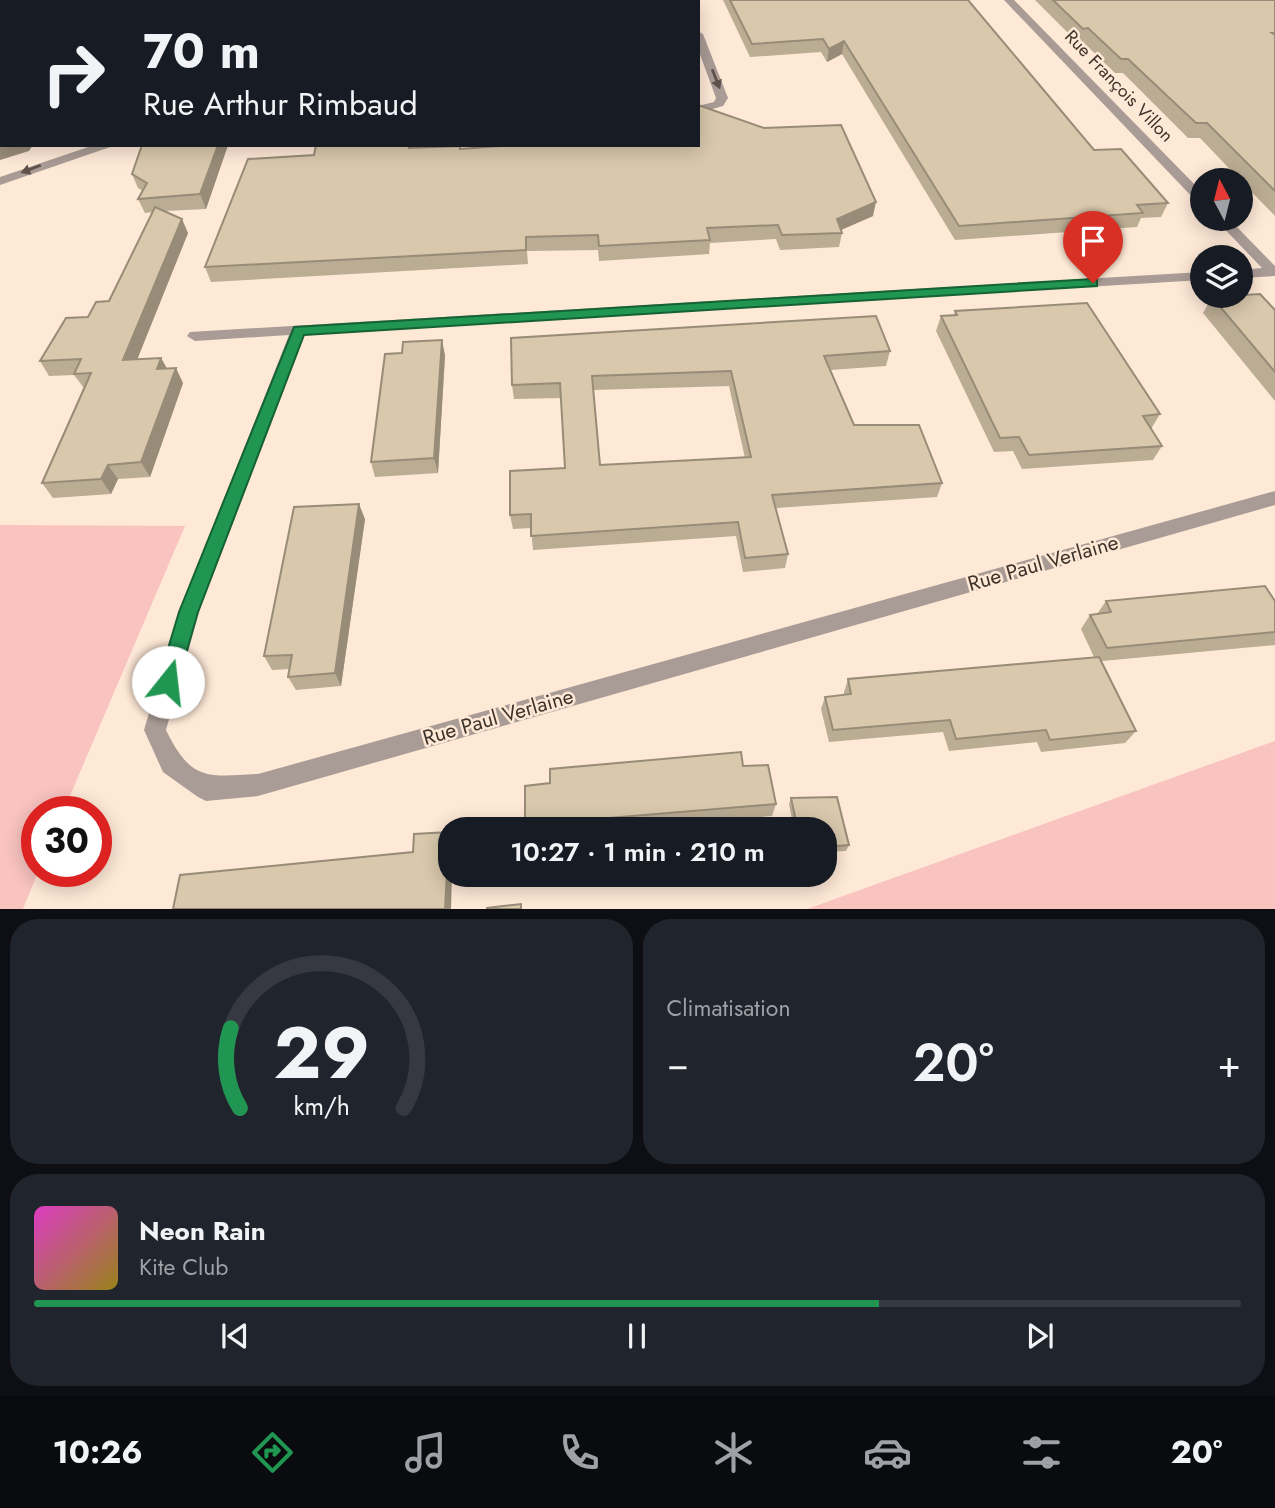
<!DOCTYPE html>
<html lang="fr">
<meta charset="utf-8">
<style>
body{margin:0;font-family:Jost,sans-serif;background:#20242c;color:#f1f3f6;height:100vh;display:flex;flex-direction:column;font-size:26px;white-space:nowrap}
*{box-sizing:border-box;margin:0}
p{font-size:23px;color:#9ea1a6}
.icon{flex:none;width:38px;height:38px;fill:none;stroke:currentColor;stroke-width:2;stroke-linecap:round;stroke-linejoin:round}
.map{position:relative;height:909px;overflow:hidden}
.drawer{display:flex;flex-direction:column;gap:10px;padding:10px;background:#0d0f14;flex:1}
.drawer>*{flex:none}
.hud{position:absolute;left:0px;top:0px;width:700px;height:147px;box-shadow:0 4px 18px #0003;background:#171b24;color:#f1f3f6;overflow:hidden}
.needle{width:46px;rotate:353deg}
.controls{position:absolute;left:1190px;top:168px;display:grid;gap:14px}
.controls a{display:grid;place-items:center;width:63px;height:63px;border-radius:50%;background:#171b24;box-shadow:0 4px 18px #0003;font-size:35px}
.speed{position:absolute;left:21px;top:796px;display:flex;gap:14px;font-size:35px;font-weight:700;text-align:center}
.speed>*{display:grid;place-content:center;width:91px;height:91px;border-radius:50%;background:#171b24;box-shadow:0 4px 18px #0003;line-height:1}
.speed .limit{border:10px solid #d22;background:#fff;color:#111}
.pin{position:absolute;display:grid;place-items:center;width:60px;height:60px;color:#fff;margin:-72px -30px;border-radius:50% 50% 50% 0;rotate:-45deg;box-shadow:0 0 7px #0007}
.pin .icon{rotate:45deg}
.me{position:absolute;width:77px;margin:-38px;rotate:16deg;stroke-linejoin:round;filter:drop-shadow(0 0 5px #0008)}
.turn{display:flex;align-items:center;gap:24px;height:147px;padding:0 28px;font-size:32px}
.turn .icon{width:91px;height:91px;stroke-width:2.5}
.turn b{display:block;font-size:49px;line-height:60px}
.big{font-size:52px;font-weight:600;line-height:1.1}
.drawer .tile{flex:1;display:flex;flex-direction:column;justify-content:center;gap:10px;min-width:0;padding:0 24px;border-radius:28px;background:#20242c}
.drawer .dial{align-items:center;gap:0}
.dial svg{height:182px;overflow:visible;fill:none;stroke:#363941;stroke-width:7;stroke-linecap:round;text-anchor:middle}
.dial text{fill:#f1f3f6;stroke:none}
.song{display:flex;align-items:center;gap:21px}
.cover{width:84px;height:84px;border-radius:10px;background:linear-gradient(135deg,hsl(310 70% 55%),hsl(50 70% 35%))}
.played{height:7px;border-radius:4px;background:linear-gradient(90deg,#209652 70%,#363941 70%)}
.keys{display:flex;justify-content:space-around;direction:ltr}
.heat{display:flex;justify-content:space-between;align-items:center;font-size:38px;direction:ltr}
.drawer .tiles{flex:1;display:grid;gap:10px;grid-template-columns:1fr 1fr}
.tile:last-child{grid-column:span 2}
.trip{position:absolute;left:438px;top:817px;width:399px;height:70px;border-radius:28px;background:#171b24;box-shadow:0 4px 18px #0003;font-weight:600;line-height:70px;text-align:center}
.tab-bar{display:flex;height:112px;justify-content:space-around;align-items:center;background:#090b0e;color:#9ea1a6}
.tab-bar .icon{width:49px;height:49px}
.tab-bar .selected{color:#209652}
.tab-bar b{font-size:32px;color:#f1f3f6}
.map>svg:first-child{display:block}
.green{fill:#f9c3bf}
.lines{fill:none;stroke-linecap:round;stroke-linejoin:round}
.street{fill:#a99b95;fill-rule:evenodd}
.wall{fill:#bbac94;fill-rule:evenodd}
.shaded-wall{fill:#988c78}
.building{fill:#d9c8ac;stroke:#988c78;stroke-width:2;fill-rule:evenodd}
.oneway{fill:#5e524b}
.route{fill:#209652;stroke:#156235;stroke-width:2}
.labels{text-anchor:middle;stroke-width:5;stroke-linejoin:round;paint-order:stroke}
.far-street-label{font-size:18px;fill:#3e332b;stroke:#fee8d6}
.street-label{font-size:21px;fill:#3e332b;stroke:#fee8d6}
</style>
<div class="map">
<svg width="1275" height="910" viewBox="0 0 1275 910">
<rect width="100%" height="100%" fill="#fee8d6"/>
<g class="green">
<path d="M0,525L185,526L63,812H37L38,872L23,909H0Z"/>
<path d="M1275,741V909H807Z"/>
</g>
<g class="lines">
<g class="street">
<path d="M116,0H159L114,2Z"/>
<path d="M679,0H689L690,2H680Z"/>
<path d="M1004,0H1014L1202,192V203L1197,202Z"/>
<rect x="0" y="5" width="2" height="6"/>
<path d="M698,31L703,34L728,98L723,106L698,113V106L714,102L716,98L698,49Z"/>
<path d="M94,145H116L0,185V177Z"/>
<path d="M1215,219H1229L1275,266V276L1241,278V270L1262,268Z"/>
<path d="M1202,272V280L305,334L199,612L166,730C191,781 206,777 258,774L1275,491V505L258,796L206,801L198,797L163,772L144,730L179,612L289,335L195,341L187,336L190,332Z"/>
</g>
</g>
<g class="wall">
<path d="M723,0H968L1094,150L1168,203L1161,217L1141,218L1137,227L955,240L842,54L827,62L821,52L750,57Z"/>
<path d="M1035,0H1275V216L1200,138H1188L1123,73H1115L1083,42L1078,43Z"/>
<path d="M142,145H228L206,209L165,211L188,233L137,359L161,358L167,369L183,383L150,477L118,479L111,494L53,498L42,483L84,388L74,375L49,376L40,361L88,317L109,301L153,212L145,213L138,199L143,191L138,188L132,174Z"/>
<path d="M413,148L460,149L873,216L841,230L842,233L839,247L780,250L776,239L710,243L709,254L599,261L598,250L527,251L528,264L211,282L205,267L314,155Z"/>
<path d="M1212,297L1275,310V401L1203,313Z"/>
<path d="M955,311L1160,414L1151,429L1162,446L1153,460L1022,469L1013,451L994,452L936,331L941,316L954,315Z"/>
<path d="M511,338L890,351L886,366L830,370L854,425L942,483L937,497L776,508L788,554L785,568L743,572L736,536L533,550L531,528L513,529L510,515L565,468L561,398L514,399L512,385ZM729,386L745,458L600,465L593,390Z"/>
<path d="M445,355L438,473L375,477L371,462Z"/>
<path d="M365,519L341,686L296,690L288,677L289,669L272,670L264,656Z"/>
<path d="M1106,601H1275V645L1102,661L1136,731L1125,743L1041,752L1037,742L949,751L943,732L829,742L821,709L825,697L844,695V692L848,679L1094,657L1081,629L1090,615L1097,614Z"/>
<path d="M743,766L776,804L772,816L610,830H526L525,825Z"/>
<path d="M791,798L849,845L846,851L824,852V830H794L789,804Z"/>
</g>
<g class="shaded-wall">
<path d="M111,0H129L130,2H109Z"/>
<path d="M844,41L842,54L827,62L829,49Z"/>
<path d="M2,133V145H33L29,151L0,160V134Z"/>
<path d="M218,145H228L206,209L200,194Z"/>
<path d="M876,202L873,216L834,233L837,219Z"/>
<path d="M182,219L188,233L131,375L123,360Z"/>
<path d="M442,340L445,355L438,473L434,458Z"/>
<path d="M161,358L169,372L157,369Z"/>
<path d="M176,368L183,383L150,477L141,462Z"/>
<path d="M108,465L118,479L111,494L101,479Z"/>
<path d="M359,504L365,519L341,686L335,673Z"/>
<path d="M449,832L450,834V875H452L451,909H445Z"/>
</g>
<g class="building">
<path d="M52,0H111L109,2H51Z"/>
<path d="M201,0H642V2H200Z"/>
<path d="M730,0H968L1094,150L1121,149L1168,203L1137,205L1143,213L959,226L844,41L829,49L823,39L752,44Z"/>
<path d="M1053,0H1275V33H1272L1275,35V191L1207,123H1196L1128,59H1121L1088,28L1083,29Z"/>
<path d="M2,58V133L0,134V60Z"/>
<path d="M698,105L764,128L841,125L876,202L837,219L842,233L782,235L778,225L707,228L710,240L599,246L598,235L526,237V250L205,267L248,159L314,155L316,145H409V148L460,146V149L514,145H698Z"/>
<path d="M142,145H218L200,194L138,199L147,183L132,174Z"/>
<path d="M155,207L182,219L123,360L161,358L157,369L176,368L141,462L108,465L101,479L42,483L91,373L74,374L81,359L40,361L66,318L88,317L96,302L109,301Z"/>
<path d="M1260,294L1275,310V372L1212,297Z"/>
<path d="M1087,303L1160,414L1143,416L1162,446L1029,455L1019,437L1000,438L941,316L957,315L955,311Z"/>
<path d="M876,316L890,351L824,356L854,425H919L942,483L772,495L788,554L745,558L738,522L531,536V514L510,515V471L565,468L560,383L512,385L511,338ZM731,371L751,457L600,465L592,376Z"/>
<path d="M442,340L434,458L371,462L385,354L402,353L403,342Z"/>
<path d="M359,504L335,673L288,677L292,655L264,656L294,507Z"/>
<path d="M1265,586L1275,601V632L1107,648L1090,615L1111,612L1106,601Z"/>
<path d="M1099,657L1136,731L1050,740L1046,730L956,739L950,720L833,730L825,697L851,694L848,679Z"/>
<path d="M741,752L743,766L768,765L776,804L525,825V786L550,783V769Z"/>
<path d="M837,797L849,845L824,847V830H798L791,798Z"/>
<path d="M449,832L445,909H173L180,875L413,852L414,834Z"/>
<path d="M521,904V909H487V908Z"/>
</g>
<defs><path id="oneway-solid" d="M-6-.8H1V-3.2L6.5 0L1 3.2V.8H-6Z" transform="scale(1.75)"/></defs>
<g class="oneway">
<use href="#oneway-solid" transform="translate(716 79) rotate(69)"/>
<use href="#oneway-solid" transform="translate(31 169) rotate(159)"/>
</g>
<path class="route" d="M1093,279L1097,280V286L304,335L198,612L178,682L175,689L168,691L161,689L158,682L179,612L294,327Z"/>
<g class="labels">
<g class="far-street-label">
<text transform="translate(1119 86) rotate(46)" y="6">Rue François Villon</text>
</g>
<g class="street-label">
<text transform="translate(1043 563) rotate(-16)" y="7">Rue Paul Verlaine</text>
<text transform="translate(498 717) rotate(-16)" y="7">Rue Paul Verlaine</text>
</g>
</g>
</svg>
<div class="controls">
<a><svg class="needle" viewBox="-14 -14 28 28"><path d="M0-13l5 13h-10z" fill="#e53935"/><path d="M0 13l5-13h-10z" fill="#9ea1a6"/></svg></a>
<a><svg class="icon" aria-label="layers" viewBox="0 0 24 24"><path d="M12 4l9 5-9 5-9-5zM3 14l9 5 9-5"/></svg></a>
</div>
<div class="speed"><div class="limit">30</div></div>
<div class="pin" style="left:1093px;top:283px;background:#d93025"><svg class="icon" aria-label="arrive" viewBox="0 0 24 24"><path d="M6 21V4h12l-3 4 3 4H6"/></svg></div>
<svg class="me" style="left:168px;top:682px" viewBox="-20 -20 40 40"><circle r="19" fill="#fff"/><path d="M0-13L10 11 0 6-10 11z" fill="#209652"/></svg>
<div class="trip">10:27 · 1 min · 210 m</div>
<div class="hud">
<div class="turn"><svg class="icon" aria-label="right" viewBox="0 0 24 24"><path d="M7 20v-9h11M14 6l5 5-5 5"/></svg><div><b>70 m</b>Rue Arthur Rimbaud</div></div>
</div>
</div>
<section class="drawer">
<div class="tiles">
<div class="tile dial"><svg viewBox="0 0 100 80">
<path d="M14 69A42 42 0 1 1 86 69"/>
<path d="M14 69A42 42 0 0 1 10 34" stroke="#209652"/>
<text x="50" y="56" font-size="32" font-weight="700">29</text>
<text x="50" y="72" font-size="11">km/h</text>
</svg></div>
<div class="tile"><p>Climatisation</p>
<div class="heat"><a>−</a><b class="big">20°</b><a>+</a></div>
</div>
<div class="tile">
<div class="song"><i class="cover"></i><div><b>Neon Rain</b><p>Kite Club</p></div></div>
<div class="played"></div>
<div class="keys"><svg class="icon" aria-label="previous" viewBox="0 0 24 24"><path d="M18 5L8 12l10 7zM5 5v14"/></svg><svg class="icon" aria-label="pause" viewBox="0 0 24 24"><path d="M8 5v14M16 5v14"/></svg><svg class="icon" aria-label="next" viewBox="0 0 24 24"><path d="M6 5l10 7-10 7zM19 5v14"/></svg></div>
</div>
</div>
</section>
<nav class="tab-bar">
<b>10:26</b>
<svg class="icon selected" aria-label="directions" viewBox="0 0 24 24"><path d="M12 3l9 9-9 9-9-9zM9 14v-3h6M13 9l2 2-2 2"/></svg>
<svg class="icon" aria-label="music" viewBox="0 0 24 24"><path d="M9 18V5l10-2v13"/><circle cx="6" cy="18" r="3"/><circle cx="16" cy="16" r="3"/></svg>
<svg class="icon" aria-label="phone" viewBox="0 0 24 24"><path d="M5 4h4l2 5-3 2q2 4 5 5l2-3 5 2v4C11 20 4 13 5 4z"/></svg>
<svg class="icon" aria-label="climate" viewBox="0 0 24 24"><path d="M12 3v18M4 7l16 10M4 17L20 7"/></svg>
<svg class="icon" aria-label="car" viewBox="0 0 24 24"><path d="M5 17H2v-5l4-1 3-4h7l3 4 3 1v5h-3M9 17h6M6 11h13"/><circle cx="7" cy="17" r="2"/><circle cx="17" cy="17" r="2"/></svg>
<svg class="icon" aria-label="filters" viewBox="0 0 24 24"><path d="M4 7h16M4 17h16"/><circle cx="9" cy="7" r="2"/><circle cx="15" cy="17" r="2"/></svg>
<b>20°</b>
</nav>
